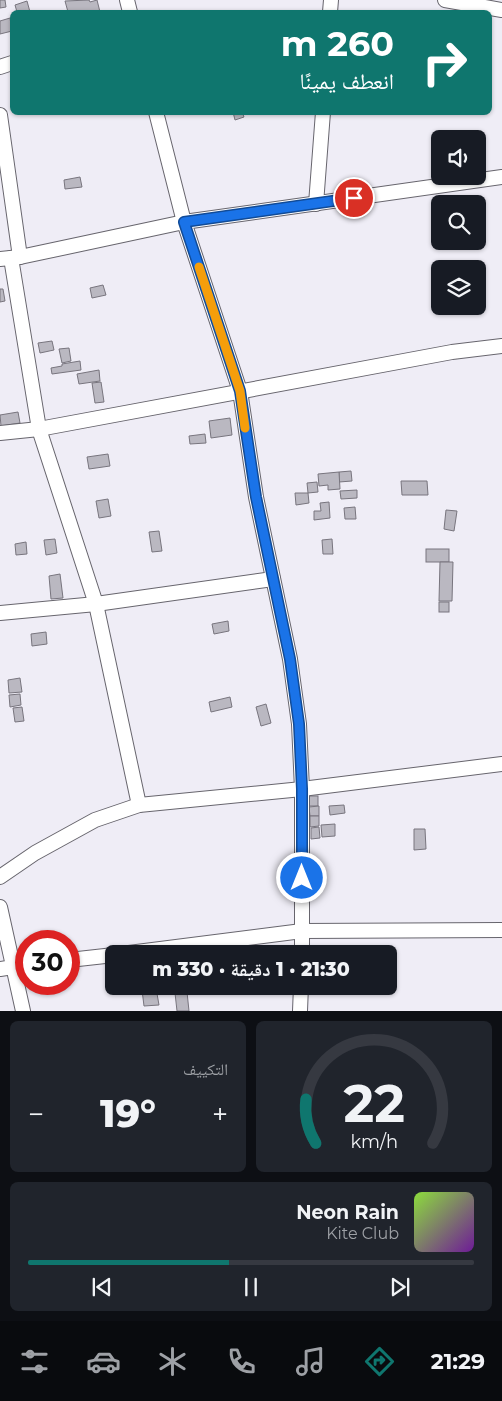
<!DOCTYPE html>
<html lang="ar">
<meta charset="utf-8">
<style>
body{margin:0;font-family:Montserrat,"Noto Naskh Arabic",sans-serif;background:#20242c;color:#f1f3f6;direction:rtl;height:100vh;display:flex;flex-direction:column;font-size:19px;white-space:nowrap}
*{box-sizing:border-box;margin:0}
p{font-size:16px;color:#9ea1a6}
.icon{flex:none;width:28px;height:28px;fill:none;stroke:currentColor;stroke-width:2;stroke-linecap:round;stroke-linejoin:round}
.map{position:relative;height:1011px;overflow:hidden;direction:ltr}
.sheet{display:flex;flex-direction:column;gap:10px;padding:10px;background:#0d0f14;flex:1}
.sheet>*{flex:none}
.guide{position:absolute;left:10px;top:10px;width:482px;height:105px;border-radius:8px;box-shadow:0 1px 4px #0004;direction:rtl;background:#0f766e;color:#fff;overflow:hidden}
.tools{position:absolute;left:431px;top:130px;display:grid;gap:10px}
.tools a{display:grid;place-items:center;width:55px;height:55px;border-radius:8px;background:#171b24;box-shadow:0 1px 4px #0004;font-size:25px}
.speed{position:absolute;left:15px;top:930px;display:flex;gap:10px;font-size:25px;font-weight:700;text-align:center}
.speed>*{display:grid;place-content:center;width:65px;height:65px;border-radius:50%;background:#171b24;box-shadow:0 1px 4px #0004;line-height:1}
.speed .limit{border:8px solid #d22;background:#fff;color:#111}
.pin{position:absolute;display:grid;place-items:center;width:42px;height:42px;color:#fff;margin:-21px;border:2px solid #fff;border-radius:50%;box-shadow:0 1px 5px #0007}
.me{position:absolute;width:55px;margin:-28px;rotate:0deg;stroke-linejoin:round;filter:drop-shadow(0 0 4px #0008)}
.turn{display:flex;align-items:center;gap:18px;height:105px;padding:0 15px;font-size:22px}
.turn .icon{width:65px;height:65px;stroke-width:2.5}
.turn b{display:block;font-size:35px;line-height:42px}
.big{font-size:38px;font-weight:800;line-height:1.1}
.sheet .widget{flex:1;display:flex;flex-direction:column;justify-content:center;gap:8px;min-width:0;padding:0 18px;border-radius:8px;background:#20242c}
.sheet .dial{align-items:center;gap:0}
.dial svg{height:130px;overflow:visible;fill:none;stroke:#363941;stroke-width:7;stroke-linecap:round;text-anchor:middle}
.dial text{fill:#f1f3f6;stroke:none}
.song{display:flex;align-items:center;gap:15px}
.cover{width:60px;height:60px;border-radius:8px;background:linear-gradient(135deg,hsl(90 70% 55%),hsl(280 70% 35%))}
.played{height:5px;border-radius:2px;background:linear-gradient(90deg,#0f766e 45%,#363941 45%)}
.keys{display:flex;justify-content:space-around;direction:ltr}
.heat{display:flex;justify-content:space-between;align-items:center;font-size:28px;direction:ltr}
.sheet .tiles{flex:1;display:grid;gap:10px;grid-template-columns:1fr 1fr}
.widget:last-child{grid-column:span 2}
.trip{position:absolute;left:105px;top:945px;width:292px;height:50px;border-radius:8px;background:#171b24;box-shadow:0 1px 4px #0004;font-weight:800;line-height:50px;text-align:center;direction:rtl}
.tab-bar{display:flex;height:80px;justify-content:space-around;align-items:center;background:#090b0e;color:#9ea1a6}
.tab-bar .icon{width:35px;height:35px}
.tab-bar .current{color:#0f766e}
.tab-bar b{font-size:22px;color:#f1f3f6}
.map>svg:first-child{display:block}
.building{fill:#bab8c1;stroke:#78757e}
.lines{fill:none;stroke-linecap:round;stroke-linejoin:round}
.street-casing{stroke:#67656d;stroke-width:16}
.street{stroke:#fff;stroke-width:14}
.route-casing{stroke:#114b97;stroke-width:12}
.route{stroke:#1a73e8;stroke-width:9}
.slow{stroke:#f59e0b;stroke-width:9}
</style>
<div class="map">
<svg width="502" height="1011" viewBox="0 0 502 1011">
<rect width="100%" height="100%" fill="#efedf6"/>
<g class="building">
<path d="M0,0H5L6,7L0,8Z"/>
<path d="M89,0L90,2L97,0L100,12H68L65,1Z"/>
<path d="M27,1L30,12H17L15,5Z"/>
<path d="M10,18L12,31L0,34V21Z"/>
<path d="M233,112H242L244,117L235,120Z"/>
<path d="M80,177L82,187L65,189L64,180Z"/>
<path d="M103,285L106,295L92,298L90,288Z"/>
<path d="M0,289H3L5,301L0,302Z"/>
<path d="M52,341L54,350L40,353L38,343Z"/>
<path d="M69,348L71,361L62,363L59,349Z"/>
<path d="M80,361L81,370L52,374L51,368L62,366V364Z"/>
<path d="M99,370L100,381L79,384L77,374Z"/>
<path d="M101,382L104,402L95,403L92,383Z"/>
<path d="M18,412L20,423L1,426L0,415Z"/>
<path d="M230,418L232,435L211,438L209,421Z"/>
<path d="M205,434L206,443L190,444L189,436Z"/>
<path d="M108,454L110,466L89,469L87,457Z"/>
<path d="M351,471L352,481L339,482V472Z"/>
<path d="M339,472L340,489L328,490V485L319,486L318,474Z"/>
<path d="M401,481H427L428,495H402Z"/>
<path d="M317,482L318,492L308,493L307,483Z"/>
<path d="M357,490V498L341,499L340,491Z"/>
<path d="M295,493H308L309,503L296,505Z"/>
<path d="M108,499L111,516L99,518L96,501Z"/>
<path d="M329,502L330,518L314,520V511H321L320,503Z"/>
<path d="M355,507L356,519H345L344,508Z"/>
<path d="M446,510L457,511L454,531L444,529Z"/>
<path d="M159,531L162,551L152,552L149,532Z"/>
<path d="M55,539L57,553L46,555L44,540Z"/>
<path d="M332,539L333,554H323L322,540Z"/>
<path d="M26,542L27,554L16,555L15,544Z"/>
<rect x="426" y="549" width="23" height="13"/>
<path d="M440,562H453L452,601H439Z"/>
<path d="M60,574L63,598L51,599L49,576Z"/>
<rect x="439" y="602" width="10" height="10"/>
<path d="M228,621L229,631L214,634L212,624Z"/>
<path d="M46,632L47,644L32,646L31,634Z"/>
<path d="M20,678L22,692L9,693L8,680Z"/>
<path d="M20,694L21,705L10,707L9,695Z"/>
<path d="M230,697L232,707L211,712L209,702Z"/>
<path d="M266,704L271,723L261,726L256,707Z"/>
<path d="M22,707L24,721L15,722L13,708Z"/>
<rect x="305" y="796" width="13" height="10"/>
<path d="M344,805L345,813L330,815L329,806Z"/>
<path d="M319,806V816H310L309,807Z"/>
<path d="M310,816H319V826L310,827Z"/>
<path d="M335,824V836L322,837L321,825Z"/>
<path d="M319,827L320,838L311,839V828Z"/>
<path d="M414,829H425L426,849L414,850Z"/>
<path d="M156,988L159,1005L144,1006L142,990Z"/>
<path d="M187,992L189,1011H177L175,993Z"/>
</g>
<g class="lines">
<defs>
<g id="street">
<path d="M127,0L130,12"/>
<path d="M445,0L502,10"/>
<path d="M330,12L331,0"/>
<path d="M0,67L12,63"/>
<path d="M156,112L184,222L240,391L256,497L290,659L299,724L302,789V954"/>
<path d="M0,115L20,257"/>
<path d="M316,204L323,112"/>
<path d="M11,258L39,429L96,604L139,805"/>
<path d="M0,259L20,257L184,222L502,177"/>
<path d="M0,433L39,429L452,352L502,346"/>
<path d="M0,613L96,604L273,579"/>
<path d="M0,877L35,853L95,820L139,805L302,789L502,764"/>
<path d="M0,907L23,1011"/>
<path d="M121,954L302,931L502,930"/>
<path d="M69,960L114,955"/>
<path d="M0,969L26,965"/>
<path d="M300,1011L301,986"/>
</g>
</defs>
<use href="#street" class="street-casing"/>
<use href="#street" class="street"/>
</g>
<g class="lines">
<defs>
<path id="route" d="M302,878V789L299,724L290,659L256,497L240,391L184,222L354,198"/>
</defs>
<use href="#route" class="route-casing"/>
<use href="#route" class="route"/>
<path class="slow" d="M199,267L240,391L245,428"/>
</g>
</svg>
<div class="tools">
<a><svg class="icon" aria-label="sound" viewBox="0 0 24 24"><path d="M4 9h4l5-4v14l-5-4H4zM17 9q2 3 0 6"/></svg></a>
<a><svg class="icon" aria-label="search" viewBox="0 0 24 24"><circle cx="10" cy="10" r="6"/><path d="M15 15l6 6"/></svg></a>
<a><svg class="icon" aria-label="layers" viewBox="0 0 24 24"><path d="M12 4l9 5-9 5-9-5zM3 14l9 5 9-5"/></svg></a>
</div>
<div class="speed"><div class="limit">30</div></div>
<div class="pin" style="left:354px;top:198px;background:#d93025"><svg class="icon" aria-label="arrive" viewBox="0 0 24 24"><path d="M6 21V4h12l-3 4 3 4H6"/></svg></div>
<svg class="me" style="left:302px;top:878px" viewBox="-20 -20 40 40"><circle r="17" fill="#1a73e8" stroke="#fff" stroke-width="3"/><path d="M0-11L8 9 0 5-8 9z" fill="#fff"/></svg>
<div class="trip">21:30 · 1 دقيقة · 330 m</div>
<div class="guide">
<div class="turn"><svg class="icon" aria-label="right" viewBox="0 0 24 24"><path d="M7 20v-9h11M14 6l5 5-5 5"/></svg><div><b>260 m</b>انعطف يمينًا</div></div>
</div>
</div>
<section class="sheet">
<div class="tiles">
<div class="widget dial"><svg viewBox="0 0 100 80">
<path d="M14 69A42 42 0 1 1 86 69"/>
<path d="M14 69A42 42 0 0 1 8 42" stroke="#0f766e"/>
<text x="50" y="56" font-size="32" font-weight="700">22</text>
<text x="50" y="72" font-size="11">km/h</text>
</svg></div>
<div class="widget"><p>التكييف</p>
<div class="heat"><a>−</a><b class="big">19°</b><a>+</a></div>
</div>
<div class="widget">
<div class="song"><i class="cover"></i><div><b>Neon Rain</b><p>Kite Club</p></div></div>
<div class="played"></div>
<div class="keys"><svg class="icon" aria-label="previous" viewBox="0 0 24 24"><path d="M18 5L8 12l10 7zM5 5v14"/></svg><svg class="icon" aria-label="pause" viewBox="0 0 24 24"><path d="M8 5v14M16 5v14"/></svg><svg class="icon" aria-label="next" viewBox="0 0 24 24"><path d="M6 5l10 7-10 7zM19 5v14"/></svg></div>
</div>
</div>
</section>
<nav class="tab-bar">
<b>21:29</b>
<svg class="icon current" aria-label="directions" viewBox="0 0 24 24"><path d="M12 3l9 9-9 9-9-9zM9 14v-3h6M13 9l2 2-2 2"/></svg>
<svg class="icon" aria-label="music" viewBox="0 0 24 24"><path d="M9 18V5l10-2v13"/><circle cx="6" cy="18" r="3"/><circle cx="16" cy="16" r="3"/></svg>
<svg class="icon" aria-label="phone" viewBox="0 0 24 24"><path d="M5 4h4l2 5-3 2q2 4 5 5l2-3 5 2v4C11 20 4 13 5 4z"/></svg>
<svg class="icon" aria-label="climate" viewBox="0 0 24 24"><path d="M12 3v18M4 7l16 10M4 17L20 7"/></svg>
<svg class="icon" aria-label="car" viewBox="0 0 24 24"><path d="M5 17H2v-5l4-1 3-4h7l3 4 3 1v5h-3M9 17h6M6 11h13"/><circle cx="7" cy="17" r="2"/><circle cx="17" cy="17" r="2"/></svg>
<svg class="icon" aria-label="filters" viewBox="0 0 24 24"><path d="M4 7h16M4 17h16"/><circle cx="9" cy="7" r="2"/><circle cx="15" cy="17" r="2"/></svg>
</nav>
